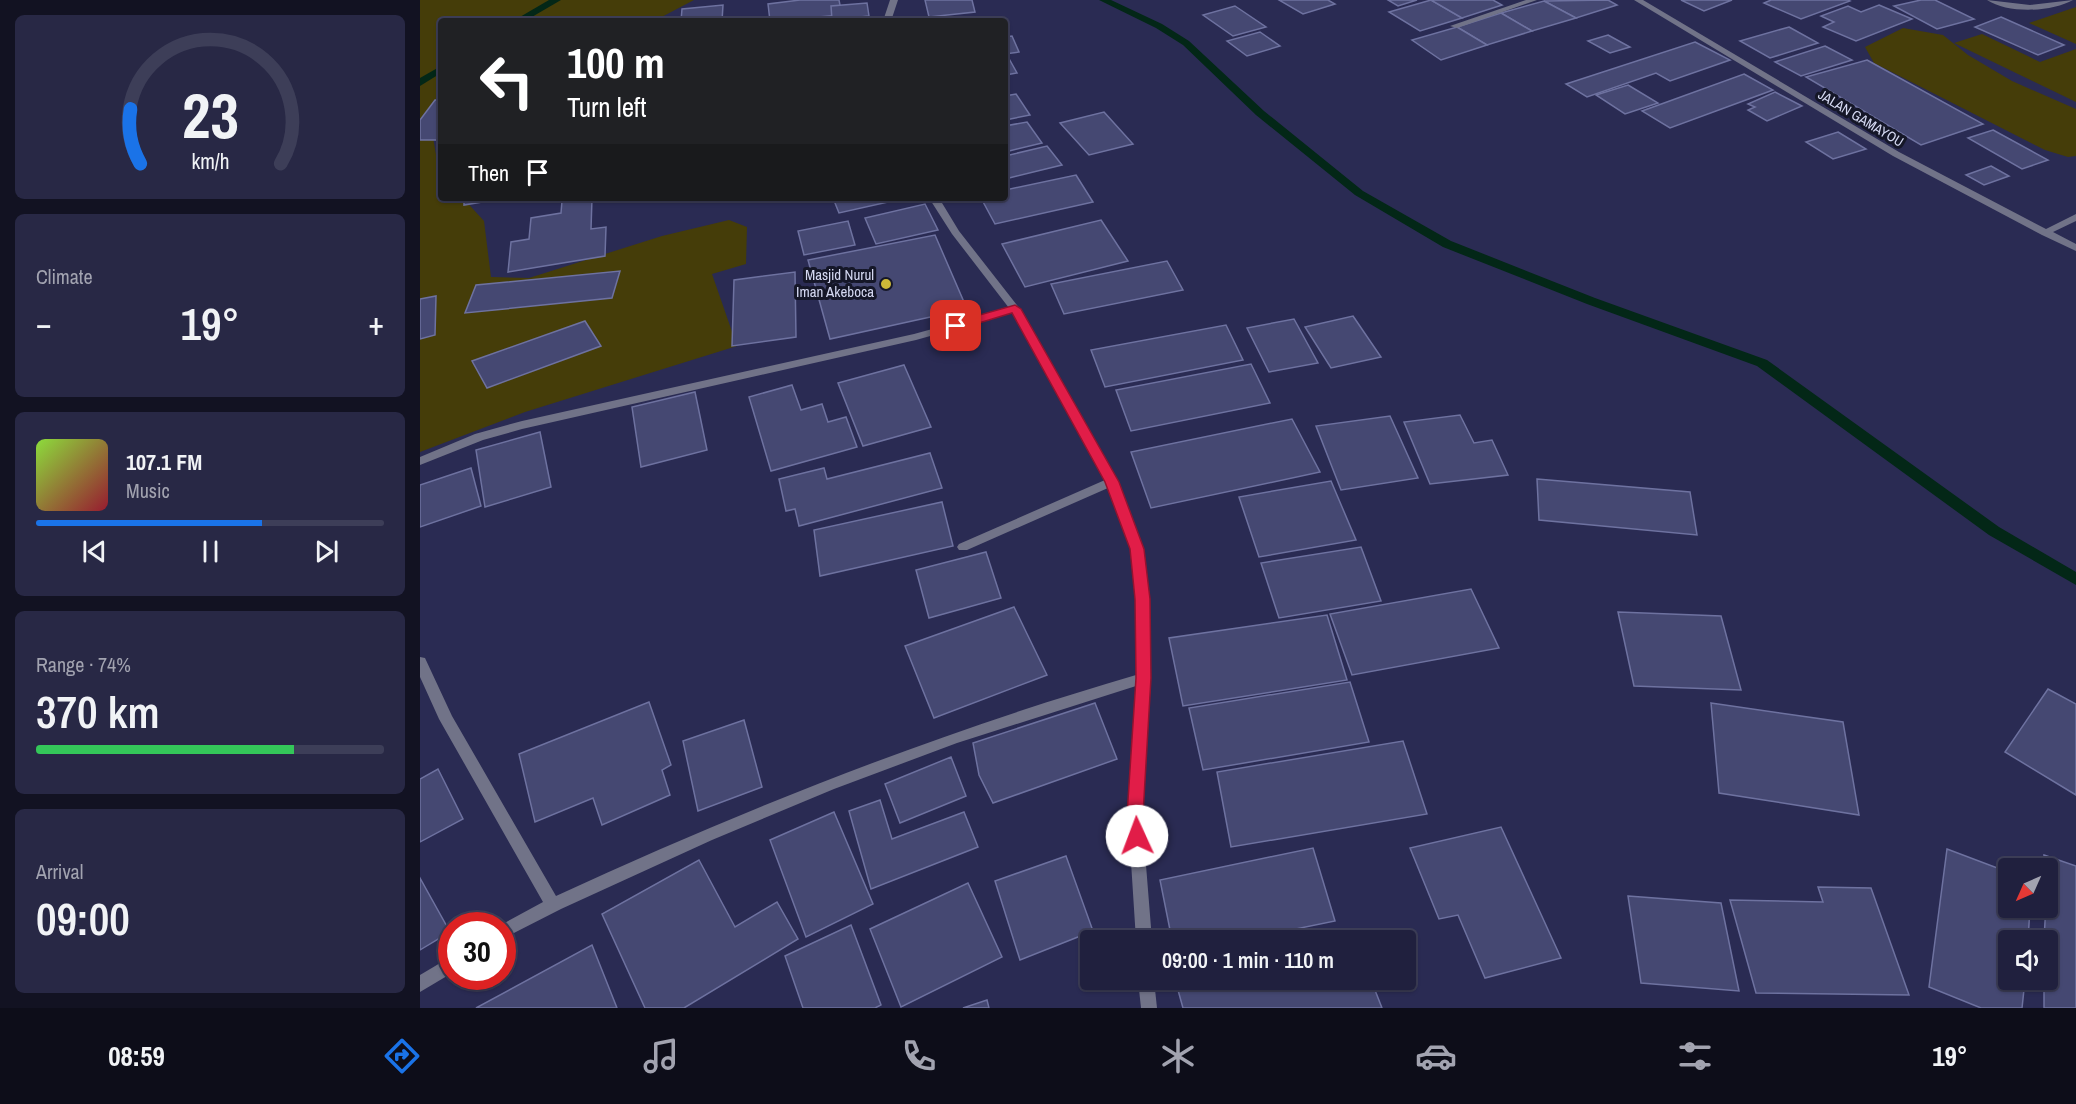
<!DOCTYPE html>
<meta charset="utf-8">
<style>
body{margin:0;font-family:"Archivo Narrow",sans-serif;background:#282845;color:#f1f3f6;height:100vh;display:flex;flex-direction:column;font-size:22px;white-space:nowrap}
*{box-sizing:border-box;margin:0}
p{font-size:20px;color:#a2a3b0}
.icon{flex:none;width:33px;height:33px;fill:none;stroke:currentColor;stroke-width:2;stroke-linecap:round;stroke-linejoin:round}
.map{position:relative;flex:1;overflow:hidden}
.drawer{display:flex;flex-direction:column;gap:15px;padding:15px;background:#121222;width:420px}
.drawer>*{flex:none}
.hud{position:absolute;left:18px;top:18px;width:570px;height:183px;border-radius:6px;box-shadow:0 2px 4px #0004,0 0 0 2px #3d3e58;background:#202124;color:#fff;overflow:hidden}
.needle{width:39px;rotate:225deg}
.buttons{position:absolute;left:1578px;top:858px;display:grid;gap:12px}
.buttons a{display:grid;place-items:center;width:60px;height:60px;border-radius:6px;background:#20203e;box-shadow:0 2px 4px #0004,0 0 0 2px #3d3e58;font-size:30px}
.speed{position:absolute;left:18px;top:912px;display:flex;gap:12px;font-size:30px;font-weight:700;text-align:center}
.speed>*{display:grid;place-content:center;width:78px;height:78px;border-radius:50%;background:#20203e;box-shadow:0 2px 4px #0004,0 0 0 2px #3d3e58;line-height:1}
.speed .limit{border:9px solid #d22;background:#fff;color:#111}
.pin{position:absolute;display:grid;place-items:center;width:51px;height:51px;color:#fff;margin:-26px;border-radius:12px;box-shadow:0 3px 9px #0006}
.me{position:absolute;width:66px;margin:-33px;rotate:358deg;stroke-linejoin:round;filter:drop-shadow(0 0 4px #0008)}
.turn{display:flex;align-items:center;gap:21px;height:126px;padding:0 30px;font-size:27px}
.turn .icon{width:78px;height:78px;stroke-width:2.5}
.turn b{display:block;font-size:42px;line-height:51px}
.then{display:flex;align-items:center;height:57px;padding:0 30px;background:#0003;gap:12px;font-size:22px}
.big{font-size:45px;font-weight:600;line-height:1.1}
.drawer .tile{flex:1;display:flex;flex-direction:column;justify-content:center;gap:9px;min-width:0;padding:0 21px;border-radius:9px;background:#282845}
.drawer .dial{align-items:center;gap:0}
.dial svg{height:156px;overflow:visible;fill:none;stroke:#3d3e58;stroke-width:7;stroke-linecap:round;text-anchor:middle}
.dial text{fill:#f1f3f6;stroke:none}
.song{display:flex;align-items:center;gap:18px}
.cover{width:72px;height:72px;border-radius:9px;background:linear-gradient(135deg,hsl(90 70% 55%),hsl(350 70% 35%))}
.played{height:6px;border-radius:3px;background:linear-gradient(90deg,#1a73e8 65%,#3d3e58 65%)}
.keys{display:flex;justify-content:space-around;direction:ltr}
.heat{display:flex;justify-content:space-between;align-items:center;font-size:33px;direction:ltr}
.charge{height:9px;border-radius:4px;background:linear-gradient(90deg,#34c759 74%,#3d3e58 0)}
.trip{position:absolute;left:660px;top:930px;width:336px;height:60px;border-radius:6px;background:#20203e;box-shadow:0 2px 4px #0004,0 0 0 2px #3d3e58;font-weight:600;line-height:60px;text-align:center}
.tab-bar{display:flex;height:96px;justify-content:space-around;align-items:center;background:#0d0d19;color:#a2a3b0}
.tab-bar .icon{width:42px;height:42px}
.tab-bar .current{color:#1a73e8}
.tab-bar b{font-size:27px;color:#f1f3f6}
main{display:flex;flex:1;min-height:0}
.map>svg:first-child{display:block}
.green{fill:#453d09}
.lines{fill:none;stroke-linecap:round;stroke-linejoin:round}
.stream{fill:#032717;fill-rule:evenodd}
.building{fill:#454872;stroke:#6e72a0;stroke-width:1.5}
.street{fill:#717388;fill-rule:evenodd}
.route{fill:#e11d48;stroke:#92132f;stroke-width:1.5}
.poi-dot{fill:#cdb938;stroke:#151728;stroke-width:2}
.labels{text-anchor:middle;stroke-width:6;stroke-linejoin:round;paint-order:stroke}
.far-street-label{font-size:14px;fill:#d5d9f2;stroke:#151728}
.poi-label{font-size:15px;fill:#d5d9f2;stroke:#151728;text-anchor:end}
</style>
<main>
<section class="drawer">
<div class="tile dial"><svg viewBox="0 0 100 80">
<path d="M14 69A42 42 0 1 1 86 69"/>
<path d="M14 69A42 42 0 0 1 9 41" stroke="#1a73e8"/>
<text x="50" y="56" font-size="32" font-weight="700">23</text>
<text x="50" y="72" font-size="11">km/h</text>
</svg></div>
<div class="tile"><p>Climate</p>
<div class="heat"><a>−</a><b class="big">19°</b><a>+</a></div>
</div>
<div class="tile">
<div class="song"><i class="cover"></i><div><b>107.1 FM</b><p>Music</p></div></div>
<div class="played"></div>
<div class="keys"><svg class="icon" aria-label="previous" viewBox="0 0 24 24"><path d="M18 5L8 12l10 7zM5 5v14"/></svg><svg class="icon" aria-label="pause" viewBox="0 0 24 24"><path d="M8 5v14M16 5v14"/></svg><svg class="icon" aria-label="next" viewBox="0 0 24 24"><path d="M6 5l10 7-10 7zM19 5v14"/></svg></div>
</div>
<div class="tile"><p>Range · 74%</p><b class="big">370 km</b><div class="charge"></div></div>
<div class="tile"><p>Arrival</p><b class="big">09:00</b></div>
</section>
<div class="map">
<svg width="1656" height="1008" viewBox="0 0 1656 1008">
<rect width="100%" height="100%" fill="#2a2b53"/>
<g class="green">
<path d="M0,0H274L234,21H21V111L10,120L19,172L21,174V198H43L64,221L71,277L109,278L242,236L309,220L327,227L326,264L292,274L317,346L105,412L0,452Z"/>
<path d="M1656,7V44L1609,23Z"/>
<path d="M1483,28L1523,35L1548,55L1592,81L1656,109V156L1648,157L1625,150L1454,63L1445,47Z"/>
<path d="M1562,34L1620,62L1656,49V102L1534,43Z"/>
</g>
<g class="lines">
<g class="stream">
<path d="M129,0H141L105,21H93Z"/>
<path d="M679,0H691L742,24L769,41L844,111L943,191L1031,241L1175,298L1347,360L1579,527L1656,572V585L1569,535L1337,366L1167,304L1023,247L935,195L836,115L763,45L736,28Z"/>
<path d="M21,66V73L0,86V78Z"/>
</g>
</g>
<g class="building">
<path d="M380,0H419L422,15L350,21L348,4Z"/>
<path d="M505,0H552L555,12L509,17Z"/>
<path d="M859,0H908L915,4L883,14Z"/>
<path d="M968,0H997L978,6Z"/>
<path d="M1011,0L1042,18L1000,31L969,12Z"/>
<path d="M1011,0H1073L1082,5L1042,18Z"/>
<path d="M1188,0L1197,5L1156,18L1124,1Z"/>
<path d="M1261,0H1312L1284,11Z"/>
<path d="M1351,0H1428L1430,1L1381,19L1344,3Z"/>
<path d="M1501,0H1515L1554,19L1517,29L1474,6Z"/>
<path d="M1124,1L1156,18L1112,31L1081,13Z"/>
<path d="M447,3L449,16L412,20L411,6Z"/>
<path d="M303,5L302,21H261L262,9Z"/>
<path d="M1459,5L1492,19L1436,41L1403,27L1414,22L1401,16L1428,6L1441,12Z"/>
<path d="M815,6L846,27L813,36L783,15Z"/>
<path d="M1081,13L1112,31L1067,45L1037,27Z"/>
<path d="M549,17V21H504Z"/>
<path d="M1581,17L1644,45L1618,55L1555,27Z"/>
<path d="M1037,27L1067,45L1021,60L992,40Z"/>
<path d="M1369,27L1398,43L1350,58L1320,41Z"/>
<path d="M840,32L860,46L827,56L807,41Z"/>
<path d="M1188,35L1210,47L1190,53L1168,41Z"/>
<path d="M592,36L599,52L585,54V37Z"/>
<path d="M1275,42L1310,60L1250,81L1236,73L1167,97L1146,84Z"/>
<path d="M1405,46L1432,60L1381,76L1355,62Z"/>
<path d="M587,55L597,73L585,75V56Z"/>
<path d="M1447,60L1563,124L1501,145L1386,77Z"/>
<path d="M1324,74L1353,90L1250,128L1222,111Z"/>
<path d="M1208,85L1238,103L1205,114L1176,95Z"/>
<path d="M1355,92L1382,106L1347,121L1328,110L1335,107L1328,104Z"/>
<path d="M596,94L610,115L585,120V96Z"/>
<path d="M15,100H21V140H0V120Z"/>
<path d="M684,112L713,144L669,155L640,123Z"/>
<path d="M607,122L622,143L585,152V126Z"/>
<path d="M1573,130L1628,160L1602,169L1548,138Z"/>
<path d="M1418,132L1446,149L1413,159L1386,142Z"/>
<path d="M627,146L642,165L585,179V156Z"/>
<path d="M1571,166L1589,176L1564,185L1546,175Z"/>
<path d="M656,175L673,202L575,224L561,198H585V190Z"/>
<path d="M44,198H86L44,205Z"/>
<path d="M160,198H172L171,229L186,227L185,256L88,272L91,242L109,239L111,218L141,213L142,201Z"/>
<path d="M413,198H486L419,213Z"/>
<path d="M505,204L518,230L456,244L445,218Z"/>
<path d="M681,220L708,261L605,287L582,244Z"/>
<path d="M428,221L435,245L384,255L378,231Z"/>
<path d="M515,235L547,309L410,339L388,260Z"/>
<path d="M747,261L763,290L644,314L631,284Z"/>
<path d="M200,271L192,298L45,313L56,285Z"/>
<path d="M375,272L376,337L312,346L314,280Z"/>
<path d="M16,296L15,335L0,339V299Z"/>
<path d="M933,316L961,357L911,368L885,327Z"/>
<path d="M874,319L898,363L849,372L827,328Z"/>
<path d="M165,321L181,346L67,388L52,361Z"/>
<path d="M806,325L823,360L685,387L671,350Z"/>
<path d="M831,364L850,403L711,431L696,390Z"/>
<path d="M484,365L511,427L443,446L418,383Z"/>
<path d="M372,385L381,410L402,404L408,422L426,417L437,447L351,471L329,397Z"/>
<path d="M275,392L287,450L221,467L212,407Z"/>
<path d="M1040,415L1054,443L1072,440L1088,475L1010,484L984,422Z"/>
<path d="M970,416L998,478L921,490L896,426Z"/>
<path d="M872,419L900,472L731,508L711,452Z"/>
<path d="M120,432L131,487L65,507L56,450Z"/>
<path d="M510,453L522,488L379,526L375,509L366,511L359,479L404,468L407,479Z"/>
<path d="M51,468L61,506L0,527V485Z"/>
<path d="M1117,479L1270,492L1277,535L1119,520Z"/>
<path d="M911,481L936,540L839,557L819,497Z"/>
<path d="M522,502L533,546L400,576L394,530Z"/>
<path d="M941,547L961,601L859,618L841,563Z"/>
<path d="M566,552L581,598L509,618L496,570Z"/>
<path d="M1051,589L1079,648L932,675L910,614Z"/>
<path d="M594,607L627,675L514,718L485,646Z"/>
<path d="M1198,612L1301,616L1321,690L1214,686Z"/>
<path d="M907,615L927,680L763,706L749,638Z"/>
<path d="M930,682L949,742L783,770L769,708Z"/>
<path d="M1628,689L1656,704V795L1585,752Z"/>
<path d="M229,702L251,765L242,770L250,795L182,825L173,798L115,822L99,754Z"/>
<path d="M675,703L697,759L573,803L559,775L553,743Z"/>
<path d="M1291,703L1423,722L1439,815L1299,793Z"/>
<path d="M324,720L342,787L278,811L263,741Z"/>
<path d="M983,741L1007,814L811,847L797,772Z"/>
<path d="M531,757L546,796L480,823L465,784Z"/>
<path d="M18,769L43,819L0,842V779Z"/>
<path d="M460,800L472,839L544,812L558,847L451,889L429,811Z"/>
<path d="M414,812L453,904L386,937L350,840Z"/>
<path d="M1081,827L1141,958L1065,978L1038,915L1019,919L990,848Z"/>
<path d="M893,848L915,921L822,940H752L740,880Z"/>
<path d="M1527,849L1588,872V908H1610L1608,940H1588V980H1605L1602,1008H1561L1509,987Z"/>
<path d="M1624,855L1656,866V1008H1624V980H1628V940H1624L1628,868H1624Z"/>
<path d="M646,856L673,931L600,960L575,881Z"/>
<path d="M279,860L315,927L357,902L378,939L264,1008H225L182,914Z"/>
<path d="M0,878L30,932L0,950Z"/>
<path d="M548,883L582,957L481,1007L450,929Z"/>
<path d="M1398,887L1451,888L1489,995L1336,993L1310,900L1403,902Z"/>
<path d="M1208,896L1301,903L1319,991L1221,983Z"/>
<path d="M431,925L461,1005L455,1008H383L365,956Z"/>
<path d="M172,945L197,1008H56Z"/>
<path d="M768,980H951L962,1008H763L756,983Z"/>
<path d="M567,1000L569,1008H543Z"/>
</g>
<g class="lines">
<g class="street">
<path d="M470,0H478L471,21H463Z"/>
<path d="M1106,0H1117L1037,28L1030,26Z"/>
<path d="M1214,0H1223L1479,152L1626,229L1656,214V221L1633,232L1656,244V251L1622,235L1473,156Z"/>
<path d="M1567,0L1610,5L1653,0C1632,12 1588,14 1567,0Z"/>
<path d="M509,198H519L539,231L600,309L698,482L723,549L729,599L730,678L722,815L732,940H716L708,815L716,686L537,743L414,789L292,840L141,909L82,939V926H79L123,902L19,719L0,677V657L5,658L32,716L136,896C324,809 517,733 716,675L717,599L711,549L688,488L547,550H539L537,547L539,544L685,480L592,313L496,340L102,429L63,440L0,465V457L55,434L102,421L494,334L589,308L532,234Z"/>
<path d="M32,956V973L0,992V975Z"/>
<path d="M718,980H734L737,1008H721Z"/>
</g>
</g>
<path class="route" d="M595,305L601,309L699,482L724,549L730,599L731,678L723,815L725,836L723,842L717,844L710,842L707,815L716,678L715,599L710,549L685,482L592,313L536,330L530,326L531,323Z"/>
<circle class="poi-dot" cx="466" cy="284" r="6"/>
<g class="labels">
<g class="far-street-label">
<text transform="translate(1441 118) rotate(31)" y="5">JALAN GAMAYOU</text>
</g>
<g class="poi-label">
<text x="454" y="280">Masjid Nurul<tspan x="454" dy="17">Iman Akeboca</tspan></text>
</g>
</g>
</svg>
<div class="buttons">
<a><svg class="needle" viewBox="-14 -14 28 28"><path d="M0-13l5 13h-10z" fill="#e53935"/><path d="M0 13l5-13h-10z" fill="#a2a3b0"/></svg></a>
<a><svg class="icon" aria-label="sound" viewBox="0 0 24 24"><path d="M4 9h4l5-4v14l-5-4H4zM17 9q2 3 0 6"/></svg></a>
</div>
<div class="speed"><div class="limit">30</div></div>
<div class="pin" style="left:536px;top:326px;background:#d93025"><svg class="icon" aria-label="arrive" viewBox="0 0 24 24"><path d="M6 21V4h12l-3 4 3 4H6"/></svg></div>
<svg class="me" style="left:717px;top:836px" viewBox="-20 -20 40 40"><circle r="19" fill="#fff"/><path d="M0-13L10 11 0 6-10 11z" fill="#e11d48"/></svg>
<div class="trip">09:00 · 1 min · 110 m</div>
<div class="hud">
<div class="turn"><svg class="icon" aria-label="left" viewBox="0 0 24 24"><path d="M17 20v-9H6M10 6l-5 5 5 5"/></svg><div><b>100 m</b>Turn left</div></div>
<div class="then">Then<svg class="icon" aria-label="arrive" viewBox="0 0 24 24"><path d="M6 21V4h12l-3 4 3 4H6"/></svg></div>
</div>
</div>
</main>
<nav class="tab-bar">
<b>08:59</b>
<svg class="icon current" aria-label="directions" viewBox="0 0 24 24"><path d="M12 3l9 9-9 9-9-9zM9 14v-3h6M13 9l2 2-2 2"/></svg>
<svg class="icon" aria-label="music" viewBox="0 0 24 24"><path d="M9 18V5l10-2v13"/><circle cx="6" cy="18" r="3"/><circle cx="16" cy="16" r="3"/></svg>
<svg class="icon" aria-label="phone" viewBox="0 0 24 24"><path d="M5 4h4l2 5-3 2q2 4 5 5l2-3 5 2v4C11 20 4 13 5 4z"/></svg>
<svg class="icon" aria-label="climate" viewBox="0 0 24 24"><path d="M12 3v18M4 7l16 10M4 17L20 7"/></svg>
<svg class="icon" aria-label="car" viewBox="0 0 24 24"><path d="M5 17H2v-5l4-1 3-4h7l3 4 3 1v5h-3M9 17h6M6 11h13"/><circle cx="7" cy="17" r="2"/><circle cx="17" cy="17" r="2"/></svg>
<svg class="icon" aria-label="filters" viewBox="0 0 24 24"><path d="M4 7h16M4 17h16"/><circle cx="9" cy="7" r="2"/><circle cx="15" cy="17" r="2"/></svg>
<b>19°</b>
</nav>
